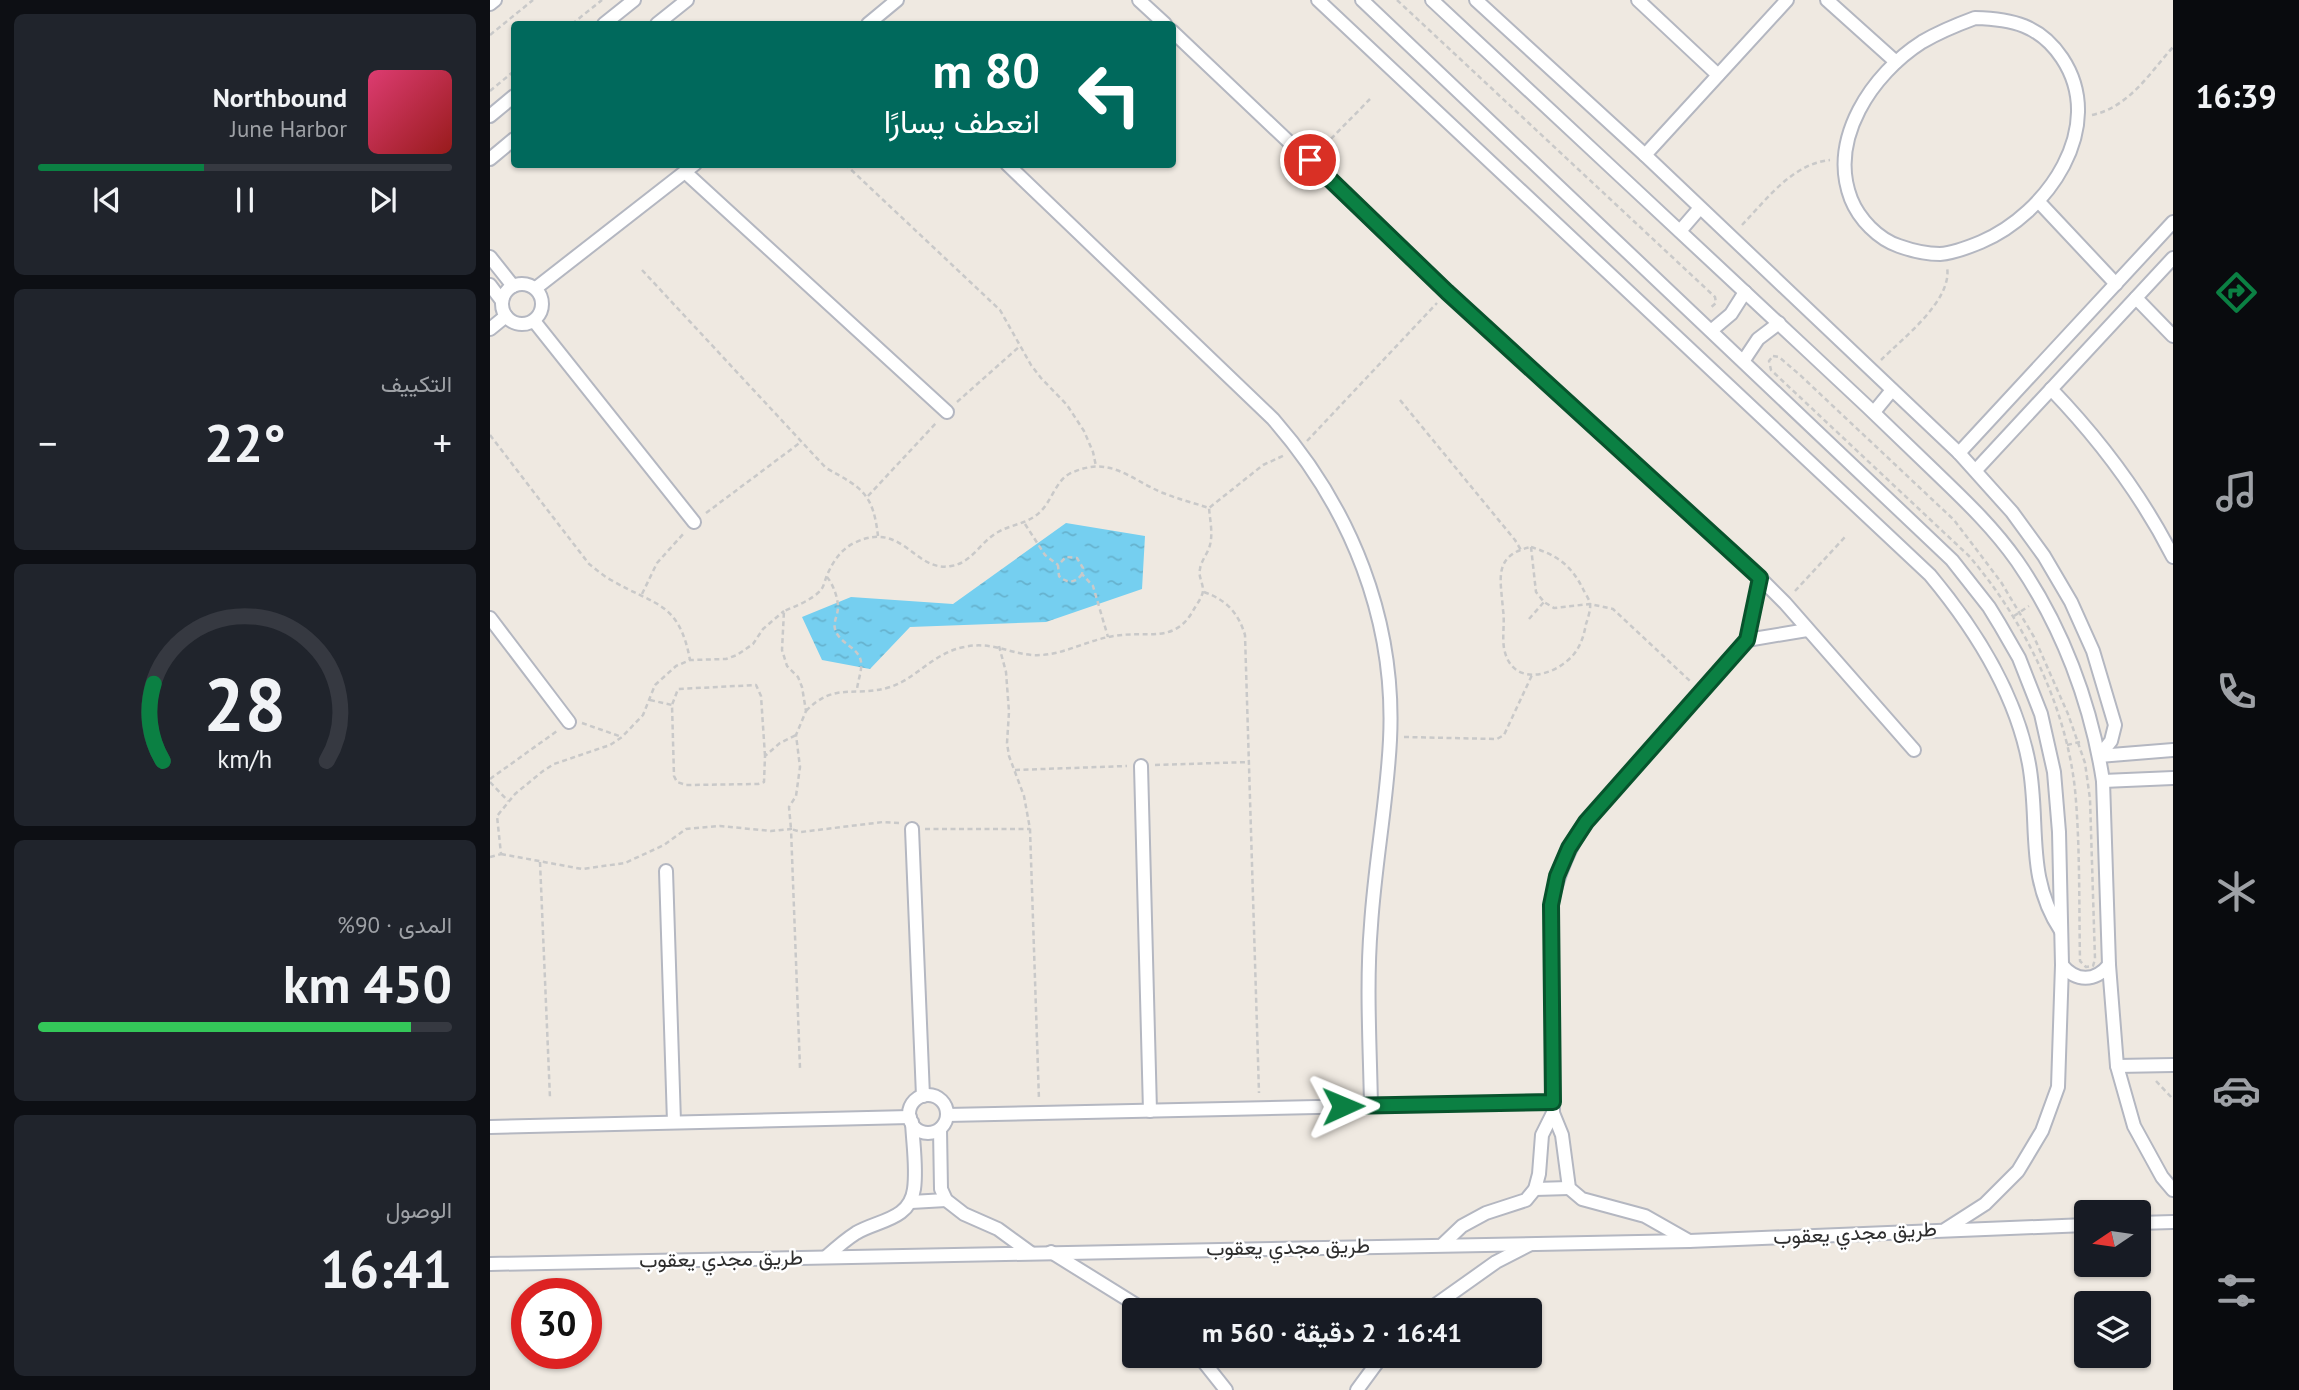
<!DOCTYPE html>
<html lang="ar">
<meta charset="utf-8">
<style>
body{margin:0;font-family:"PT Sans",Vazirmatn,sans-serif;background:#20242c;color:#f1f3f6;direction:rtl;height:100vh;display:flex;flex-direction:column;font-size:26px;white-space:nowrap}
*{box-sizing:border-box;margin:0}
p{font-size:23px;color:#9ea1a6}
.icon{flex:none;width:38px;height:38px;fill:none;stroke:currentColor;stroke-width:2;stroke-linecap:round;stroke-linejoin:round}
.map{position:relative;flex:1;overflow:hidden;direction:ltr}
.drawer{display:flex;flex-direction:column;gap:14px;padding:14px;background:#0d0f14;width:490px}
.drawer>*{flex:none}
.hud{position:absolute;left:21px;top:21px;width:665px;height:147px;border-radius:7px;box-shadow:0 2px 5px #0004;direction:rtl;background:#00695c;color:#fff;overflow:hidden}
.needle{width:46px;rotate:257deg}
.buttons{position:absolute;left:1584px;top:1200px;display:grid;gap:14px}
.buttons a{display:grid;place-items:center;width:77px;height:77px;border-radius:7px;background:#171b24;box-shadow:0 2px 5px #0004;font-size:35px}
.speed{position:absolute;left:21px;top:1278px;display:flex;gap:14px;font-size:35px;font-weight:700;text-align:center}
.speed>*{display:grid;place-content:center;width:91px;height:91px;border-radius:50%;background:#171b24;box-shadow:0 2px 5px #0004;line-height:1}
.speed .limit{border:10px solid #d22;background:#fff;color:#111}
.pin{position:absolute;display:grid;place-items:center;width:60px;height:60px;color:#fff;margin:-30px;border:4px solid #fff;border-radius:50%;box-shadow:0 2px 7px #0007}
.me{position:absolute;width:77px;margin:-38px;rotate:89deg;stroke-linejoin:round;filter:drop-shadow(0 0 5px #0008)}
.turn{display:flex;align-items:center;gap:24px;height:147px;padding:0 21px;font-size:32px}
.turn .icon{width:91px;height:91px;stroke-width:2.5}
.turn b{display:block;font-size:49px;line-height:60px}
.big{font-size:52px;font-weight:700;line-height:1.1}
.drawer .tile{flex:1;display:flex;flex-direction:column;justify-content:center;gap:10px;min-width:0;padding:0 24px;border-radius:10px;background:#20242c}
.drawer .dial{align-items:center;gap:0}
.dial svg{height:182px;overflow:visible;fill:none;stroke:#363941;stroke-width:7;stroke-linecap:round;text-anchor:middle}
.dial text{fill:#f1f3f6;stroke:none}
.song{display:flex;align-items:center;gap:21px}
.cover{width:84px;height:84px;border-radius:10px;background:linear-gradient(135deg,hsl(340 70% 55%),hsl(0 70% 35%))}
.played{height:7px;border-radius:4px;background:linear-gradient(90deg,#0b8043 40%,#363941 40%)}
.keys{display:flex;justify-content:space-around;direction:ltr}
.heat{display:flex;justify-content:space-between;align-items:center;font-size:38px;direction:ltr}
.charge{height:10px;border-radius:5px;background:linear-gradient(90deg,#34c759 90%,#363941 0)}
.trip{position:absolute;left:632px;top:1298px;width:420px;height:70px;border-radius:7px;background:#171b24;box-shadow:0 2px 5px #0004;font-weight:700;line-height:70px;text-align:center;direction:rtl}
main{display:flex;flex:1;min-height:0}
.tab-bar{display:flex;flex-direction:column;width:126px;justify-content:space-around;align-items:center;background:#090b0e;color:#9ea1a6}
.tab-bar .icon{width:49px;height:49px}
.tab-bar .on{color:#0b8043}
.tab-bar b{font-size:32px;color:#f1f3f6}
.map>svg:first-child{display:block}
.water{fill:url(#water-ripples)}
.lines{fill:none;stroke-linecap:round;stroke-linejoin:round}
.street-casing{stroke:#b4b7c1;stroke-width:16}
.path{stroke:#c9c9c9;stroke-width:2.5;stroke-dasharray:5 3.5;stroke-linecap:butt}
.street{stroke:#fff;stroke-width:12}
.route-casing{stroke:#07532c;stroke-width:18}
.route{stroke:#0b8043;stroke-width:12}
.labels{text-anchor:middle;stroke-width:5;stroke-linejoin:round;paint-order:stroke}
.street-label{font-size:21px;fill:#2e2e2e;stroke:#fff}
</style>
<main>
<nav class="tab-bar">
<b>16:39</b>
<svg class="icon on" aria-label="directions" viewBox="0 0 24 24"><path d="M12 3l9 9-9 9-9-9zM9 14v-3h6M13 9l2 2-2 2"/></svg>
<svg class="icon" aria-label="music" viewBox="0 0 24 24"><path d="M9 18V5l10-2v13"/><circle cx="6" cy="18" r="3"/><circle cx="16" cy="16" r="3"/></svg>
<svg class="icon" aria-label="phone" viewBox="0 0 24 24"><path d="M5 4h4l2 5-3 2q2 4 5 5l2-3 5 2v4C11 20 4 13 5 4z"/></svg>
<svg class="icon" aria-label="climate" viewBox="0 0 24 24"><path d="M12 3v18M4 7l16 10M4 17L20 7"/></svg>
<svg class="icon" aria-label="car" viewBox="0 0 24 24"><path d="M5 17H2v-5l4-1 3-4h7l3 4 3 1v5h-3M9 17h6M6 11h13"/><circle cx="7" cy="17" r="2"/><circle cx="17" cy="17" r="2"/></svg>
<svg class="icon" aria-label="filters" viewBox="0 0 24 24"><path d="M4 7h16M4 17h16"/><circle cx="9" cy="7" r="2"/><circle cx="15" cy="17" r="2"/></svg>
</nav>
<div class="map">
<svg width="1683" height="1390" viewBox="0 0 1683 1390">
<defs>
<pattern id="water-ripples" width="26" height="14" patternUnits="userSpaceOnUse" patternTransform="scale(1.75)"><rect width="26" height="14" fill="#75cff0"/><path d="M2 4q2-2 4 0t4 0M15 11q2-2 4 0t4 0" fill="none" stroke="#66b2ce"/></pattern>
</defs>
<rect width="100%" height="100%" fill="#efe9e1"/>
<path class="water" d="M576,523L655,536L652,589L556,622L420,627L380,669L332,660L312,617L361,597L463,604Z"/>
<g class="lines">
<defs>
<g id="street">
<path d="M649,0L675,24"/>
<path d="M828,0L1440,575C1485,629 1526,694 1539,764C1550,824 1535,877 1571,931"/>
<path d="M872,0L1462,560L1499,607L1510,625L1529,658L1551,714L1564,772L1569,832L1572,965L1568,1087L1552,1131L1528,1171L1495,1204L1456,1229"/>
<path d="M942,0C1067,117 1193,234 1318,351C1358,388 1398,426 1437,464C1469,495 1501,524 1527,561C1572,626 1601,703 1613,781L1619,965L1627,1066L1644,1126L1672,1177L1683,1190"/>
<path d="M986,0L1155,155L1469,453L1522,512L1554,556L1581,602L1603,651L1625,725L1621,741L1609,756"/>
<path d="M1148,0L1228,75"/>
<path d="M1337,0L1406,62"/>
<path d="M0,4L5,0"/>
<path d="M1485,18C1522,19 1550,25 1572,58C1618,127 1557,214 1491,242C1479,247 1464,253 1450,254C1435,254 1423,251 1409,246C1388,239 1369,219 1361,199C1338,139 1382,74 1432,42C1449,32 1466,25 1485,18Z"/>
<path d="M114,24L144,0"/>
<path d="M167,24L197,0"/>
<path d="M378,24L407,0"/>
<path d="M682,31L957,292L1270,578L1295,603L1424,750"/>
<path d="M0,116L24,96"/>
<path d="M1155,155L1297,0"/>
<path d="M0,159L24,139"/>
<path d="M517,164L783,419C861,508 906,620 900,740C897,802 885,863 881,925C876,985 880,1046 881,1106"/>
<path d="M195,172L457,412"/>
<path d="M1549,202L1626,284"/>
<path d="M1190,231L1209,209"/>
<path d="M0,257L23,286"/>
<circle cx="32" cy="304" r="20"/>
<path d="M0,285L12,301"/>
<path d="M46,288L205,164"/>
<path d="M1646,298L1683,336"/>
<path d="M44,321L204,522"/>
<path d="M0,329L16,316"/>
<path d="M1222,330L1241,314L1255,292"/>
<path d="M1254,360L1268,339L1289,323"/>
<path d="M1561,389C1610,440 1651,494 1683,557"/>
<path d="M1384,412L1402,390"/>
<path d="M1469,453L1683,222"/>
<path d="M1486,470L1683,258"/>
<path d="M0,618L79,722"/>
<path d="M1257,640L1317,630"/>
<path d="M1609,756L1683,750"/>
<path d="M651,766L660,1111"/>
<path d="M1613,781L1683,778"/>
<path d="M422,829L433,1096"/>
<path d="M176,871L184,1122"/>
<path d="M1572,965C1586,982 1605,982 1619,965"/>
<path d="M1627,1066L1683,1065"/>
<circle cx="438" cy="1114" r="19"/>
<path d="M457,1115L1063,1102"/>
<path d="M0,1127L420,1117"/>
<path d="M450,1129L451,1189L456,1200L474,1214L508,1229L541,1253"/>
<path d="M1045,1189L1079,1188"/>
<path d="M421,1202L456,1200"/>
<path d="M1648,1223L1683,1222"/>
<path d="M1199,1241L1155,1216L1092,1199L1079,1188L1072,1135L1063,1113L1061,905C1068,874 1078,849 1096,822L1257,640L1270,578"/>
<path d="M952,1245L972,1226L996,1213L1036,1200L1045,1189L1049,1174L1052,1135L1063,1113"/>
<path d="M561,1252L656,1311"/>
<path d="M336,1257C346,1248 355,1240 366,1233C388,1220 420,1220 424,1189C427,1168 423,1144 422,1122"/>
<path d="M0,1264L1199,1241L1596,1225"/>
<path d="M937,1311L1006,1262L1039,1245"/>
<path d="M709,1356L736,1390"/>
<path d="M867,1390L892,1356"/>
</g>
</defs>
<use href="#street" class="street-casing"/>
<g class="path">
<path d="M907,0L1225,297L1226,303L1219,309"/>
<path d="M82,24L112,0"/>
<path d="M0,35L43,0"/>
<path d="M0,91L24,71"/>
<path d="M1602,115C1639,107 1659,74 1683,47"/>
<path d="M829,151L880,99"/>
<path d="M355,164L510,310L541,365L551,378L577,405L594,431L603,452L606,466"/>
<path d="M1252,225C1277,199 1302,164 1340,160"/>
<path d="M152,270L336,468C372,488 383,493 388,536"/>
<path d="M1283,356L1289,357L1310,375L1464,520L1511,582L1544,637L1578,714L1595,763L1600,799L1605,959L1603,966L1596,967L1590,961C1589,908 1590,854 1586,801C1580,714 1536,622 1479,556L1281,370L1279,361Z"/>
<path d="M1391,360C1413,338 1463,300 1457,267"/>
<path d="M910,400L1025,540L1031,550"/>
<path d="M467,402L530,346"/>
<path d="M0,435L99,564C106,569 113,576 121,580C165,606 189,601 200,660"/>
<path d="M817,441L947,303"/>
<path d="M378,496L447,422"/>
<path d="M216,513L311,442"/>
<path d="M535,524L555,555L568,565"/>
<path d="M1041,547C1067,555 1081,565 1093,589C1095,593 1099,599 1100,603C1101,609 1098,618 1096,624C1094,635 1091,645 1084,654C1065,677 1021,688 1014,648C1012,636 1015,622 1013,610C1011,580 1002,555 1041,547Z"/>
<path d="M1041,547L1046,592L1054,602L1064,608L1100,604L1123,609L1200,681"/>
<path d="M592,574C586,583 577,584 569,576L568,565L576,557L587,558L593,568L592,574L603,586L618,637"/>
<path d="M337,577C343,584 348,598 348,607C348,615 343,622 345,629C349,643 365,646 370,658C374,668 367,681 367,691"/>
<path d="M1305,591L1355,537"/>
<path d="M714,592C736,600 748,612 755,635L769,1093"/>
<path d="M152,594L167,563L195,532"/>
<path d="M1524,616L1539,606"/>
<path d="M1039,619L1054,602"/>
<path d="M509,646L516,672L519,712L517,743L519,756L534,796L540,829L549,1100"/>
<path d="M160,700L182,705"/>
<path d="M316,711C345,681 366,698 400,687C426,679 443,653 474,647C501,641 518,653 542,655C571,657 596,640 624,636C657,630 685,645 704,609C707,604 713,596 713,590C713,583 708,576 710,569C711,561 718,553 720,545C723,533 720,520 719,508"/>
<path d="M92,723L132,737"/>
<path d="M914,737L1007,739L1014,735L1042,675"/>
<path d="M1577,745L1590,742"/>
<path d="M275,756L271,696L266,685L188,689L182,705L184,776L187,782L196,785L268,784L274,782L275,756L290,743L306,735"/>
<path d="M665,765L759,762"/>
<path d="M525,770L637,766"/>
<path d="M0,779L67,731"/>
<path d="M0,782L18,801"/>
<path d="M409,823L393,822L311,832L301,829L299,807L306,796L310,767L306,735L316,711L312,687L308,677L297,666L292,650L294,611C306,606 322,600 331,590C334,586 335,580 337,575C343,562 350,550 364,543C413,519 424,573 461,566C482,563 490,542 508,532C522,524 538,524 550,512C561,502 566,481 579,474C620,454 639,479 673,493C688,499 704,503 719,508L773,465L795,455"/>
<path d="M435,829H540"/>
<path d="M11,854L92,869L135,863L174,845L196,829L230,826L281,831L301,829L310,1068"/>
<path d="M0,857L11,854L7,816L25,794L53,771L64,764L120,745L132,737L153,715L165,685L186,666L200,660L236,659L247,655L263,644L273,629L294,611"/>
<path d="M50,862L60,1098"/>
<path d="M1666,1081L1683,1099"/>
</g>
<use href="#street" class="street"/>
</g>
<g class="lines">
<defs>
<path id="route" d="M820,160L957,292L1270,578L1257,640L1096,822L1079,848L1067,876L1061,905L1063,1102L853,1106"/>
</defs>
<use href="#route" class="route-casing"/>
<use href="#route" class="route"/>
</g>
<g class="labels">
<g class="street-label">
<text transform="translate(1365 1233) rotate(-3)" y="7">طريق مجدي يعقوب</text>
<text transform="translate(798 1247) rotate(-1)" y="7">طريق مجدي يعقوب</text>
<text transform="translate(231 1259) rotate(-1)" y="7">طريق مجدي يعقوب</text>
</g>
</g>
</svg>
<div class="buttons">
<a><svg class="needle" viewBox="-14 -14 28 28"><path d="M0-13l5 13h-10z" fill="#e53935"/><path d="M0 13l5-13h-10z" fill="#9ea1a6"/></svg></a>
<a><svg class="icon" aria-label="layers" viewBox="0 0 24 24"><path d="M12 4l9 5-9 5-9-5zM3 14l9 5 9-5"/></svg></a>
</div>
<div class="speed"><div class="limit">30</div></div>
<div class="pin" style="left:820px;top:160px;background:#d93025"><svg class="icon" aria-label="arrive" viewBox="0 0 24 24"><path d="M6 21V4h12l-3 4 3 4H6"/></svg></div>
<svg class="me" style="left:853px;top:1106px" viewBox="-20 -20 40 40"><path d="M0-17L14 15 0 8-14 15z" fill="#0b8043" stroke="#fff" stroke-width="4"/></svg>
<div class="trip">16:41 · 2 دقيقة · 560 m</div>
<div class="hud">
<div class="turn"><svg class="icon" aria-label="left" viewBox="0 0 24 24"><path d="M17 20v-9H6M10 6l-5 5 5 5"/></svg><div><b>80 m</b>انعطف يسارًا</div></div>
</div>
</div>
<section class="drawer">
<div class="tile">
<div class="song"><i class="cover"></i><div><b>Northbound</b><p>June Harbor</p></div></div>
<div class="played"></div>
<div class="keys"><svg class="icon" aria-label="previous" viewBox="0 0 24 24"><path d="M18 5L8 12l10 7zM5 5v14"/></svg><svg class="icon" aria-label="pause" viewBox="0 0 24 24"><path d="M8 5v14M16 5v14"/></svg><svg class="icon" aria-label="next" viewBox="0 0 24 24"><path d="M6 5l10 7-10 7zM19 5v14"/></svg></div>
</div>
<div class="tile"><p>التكييف</p>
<div class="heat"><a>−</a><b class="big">22°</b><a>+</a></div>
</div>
<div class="tile dial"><svg viewBox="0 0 100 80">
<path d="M14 69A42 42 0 1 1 86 69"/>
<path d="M14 69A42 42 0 0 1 10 35" stroke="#0b8043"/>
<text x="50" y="56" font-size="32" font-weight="700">28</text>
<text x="50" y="72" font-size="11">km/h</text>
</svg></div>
<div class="tile"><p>المدى · 90%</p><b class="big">450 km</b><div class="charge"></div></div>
<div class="tile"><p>الوصول</p><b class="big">16:41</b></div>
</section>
</main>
